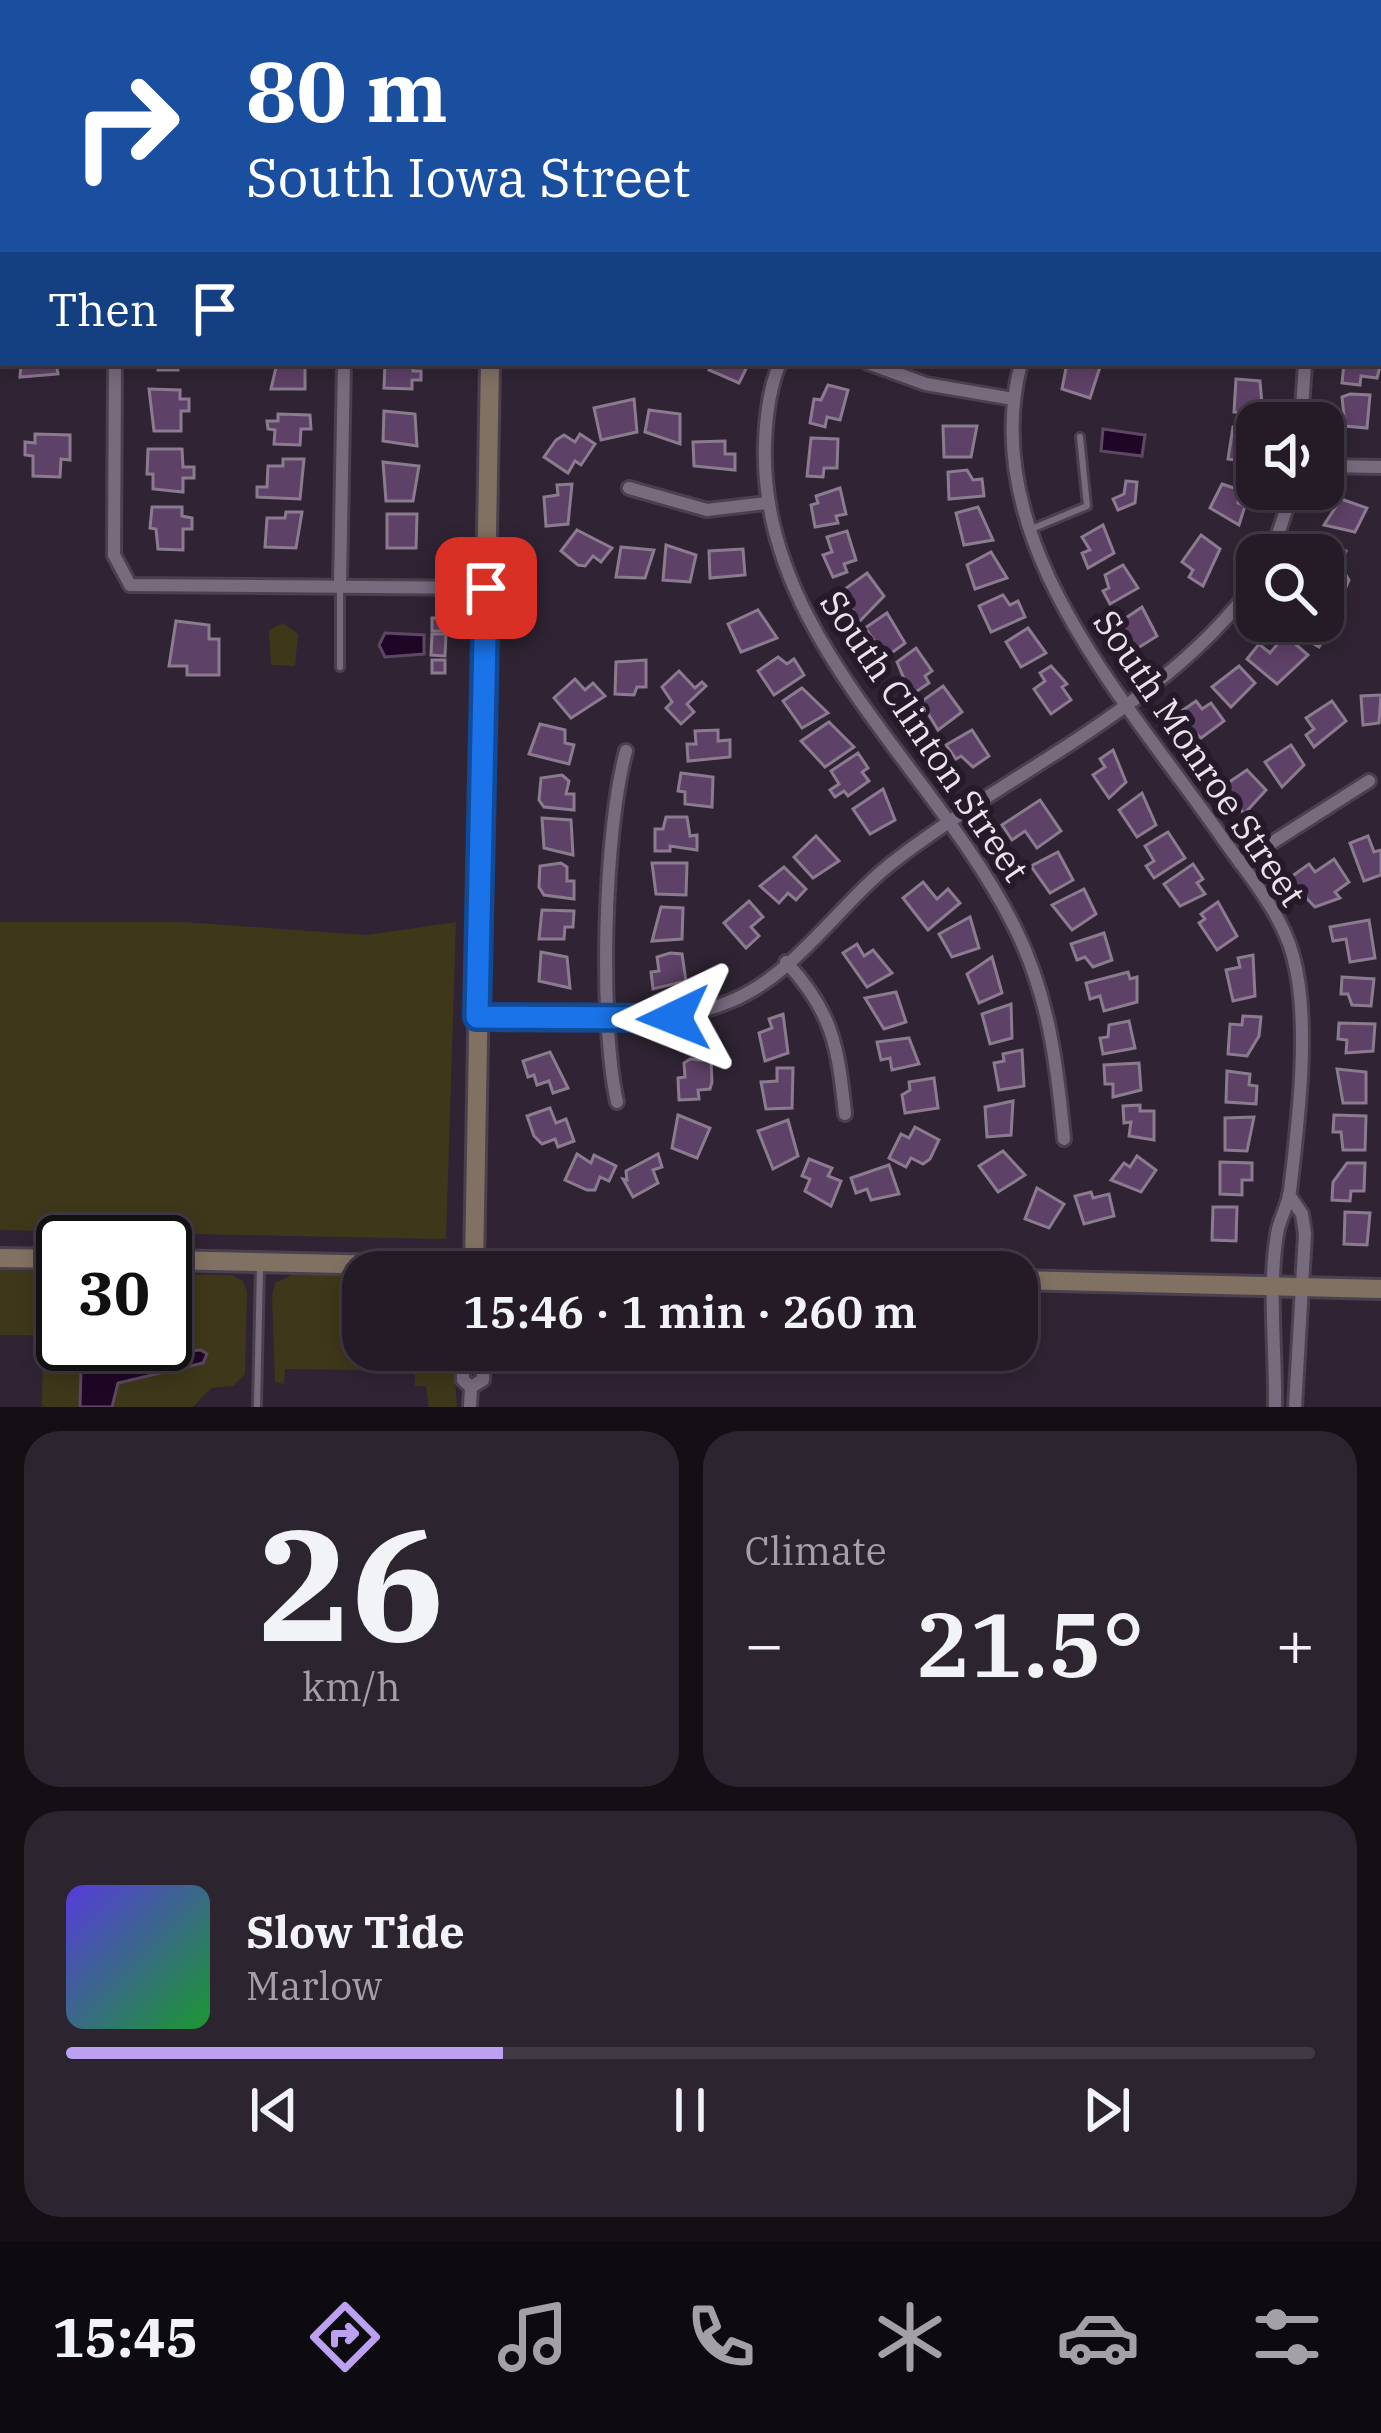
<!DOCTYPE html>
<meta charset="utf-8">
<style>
body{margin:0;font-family:"IBM Plex Serif",serif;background:#2c242f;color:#f1f3f6;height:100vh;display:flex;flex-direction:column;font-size:45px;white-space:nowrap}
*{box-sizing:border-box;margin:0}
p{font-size:39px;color:#a3a1a7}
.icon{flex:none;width:66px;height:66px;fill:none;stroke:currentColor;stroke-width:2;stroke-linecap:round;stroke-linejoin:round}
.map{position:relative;height:1407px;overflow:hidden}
.details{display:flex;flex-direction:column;gap:24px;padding:24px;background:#140f15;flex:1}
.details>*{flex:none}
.hud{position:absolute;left:0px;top:0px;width:1383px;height:366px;box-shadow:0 6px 18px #0003,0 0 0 3px #413944;background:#1a4fa0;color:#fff;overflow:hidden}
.fabs{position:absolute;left:1236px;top:402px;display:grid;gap:24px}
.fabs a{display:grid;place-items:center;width:108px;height:108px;border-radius:24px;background:#241b27;box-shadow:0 6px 18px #0003,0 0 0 3px #413944;font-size:60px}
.speed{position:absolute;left:36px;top:1215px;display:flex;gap:24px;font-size:60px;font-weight:700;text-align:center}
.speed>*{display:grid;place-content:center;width:156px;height:156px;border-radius:50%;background:#241b27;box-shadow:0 6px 18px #0003,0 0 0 3px #413944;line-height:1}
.speed .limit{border:6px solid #111;border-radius:18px;background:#fff;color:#111}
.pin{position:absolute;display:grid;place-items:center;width:102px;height:102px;color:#fff;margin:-51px;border-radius:24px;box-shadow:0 6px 18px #0006}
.me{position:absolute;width:132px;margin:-66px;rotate:268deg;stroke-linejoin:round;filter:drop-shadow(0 0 9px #0008)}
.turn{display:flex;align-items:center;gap:42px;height:252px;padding:0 48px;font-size:54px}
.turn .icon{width:156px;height:156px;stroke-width:2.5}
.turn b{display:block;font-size:84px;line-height:102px}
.then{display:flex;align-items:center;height:114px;padding:0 48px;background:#0003;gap:24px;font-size:45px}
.big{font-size:90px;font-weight:600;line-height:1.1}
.details .card{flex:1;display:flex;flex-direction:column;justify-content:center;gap:18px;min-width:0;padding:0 42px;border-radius:36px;background:#2c242f}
.details .dial{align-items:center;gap:0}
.dial b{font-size:156px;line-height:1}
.song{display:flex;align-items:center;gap:36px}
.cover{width:144px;height:144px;border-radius:18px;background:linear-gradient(135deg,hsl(250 70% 55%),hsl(130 70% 35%))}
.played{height:12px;border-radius:6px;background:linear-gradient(90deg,#bca0f2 35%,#413944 35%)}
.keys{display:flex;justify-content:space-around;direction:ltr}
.heat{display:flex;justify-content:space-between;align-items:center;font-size:66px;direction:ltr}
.details .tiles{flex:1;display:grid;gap:24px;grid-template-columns:1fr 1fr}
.card:last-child{grid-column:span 2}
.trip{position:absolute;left:342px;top:1251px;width:696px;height:120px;border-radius:36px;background:#241b27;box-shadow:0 6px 18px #0003,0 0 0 3px #413944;font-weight:600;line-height:120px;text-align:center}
.dock{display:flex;height:192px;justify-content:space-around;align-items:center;background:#0e0b10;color:#a3a1a7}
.dock .icon{width:84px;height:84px}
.dock .current{color:#bca0f2}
.dock b{font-size:54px;color:#f1f3f6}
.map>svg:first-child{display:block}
.green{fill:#3f3719}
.water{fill:#1f0626;stroke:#5c4862;stroke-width:3}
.building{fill:#5e4166;stroke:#8a7b8e;stroke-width:3}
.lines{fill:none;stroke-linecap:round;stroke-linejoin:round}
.lane-casing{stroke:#4b404d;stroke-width:12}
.street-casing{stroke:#4b404d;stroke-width:18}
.secondary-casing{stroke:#4b404d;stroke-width:24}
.lane{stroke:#796b7e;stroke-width:6}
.street{stroke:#796b7e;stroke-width:12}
.secondary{stroke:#817162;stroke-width:18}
.route-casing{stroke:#114b97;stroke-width:30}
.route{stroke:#1a73e8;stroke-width:21}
.labels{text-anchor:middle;stroke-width:12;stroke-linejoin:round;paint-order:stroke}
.street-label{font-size:36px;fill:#ebe2ed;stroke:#261a2a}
</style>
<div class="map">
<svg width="1381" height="1407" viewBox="0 0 1381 1407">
<rect width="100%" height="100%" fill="#302434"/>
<g class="green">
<path d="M283,623L298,634L295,666L271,665L269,630Z"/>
<path d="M0,922H183L367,935L456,922L446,1239L0,1230Z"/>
<path d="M0,1270L63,1272V1344H165V1274L231,1275L243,1281L247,1292L245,1374L233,1386L211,1388L193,1407H42L43,1335H0Z"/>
<path d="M294,1274L363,1276V1350H453L457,1407H429L426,1386H415V1371L285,1369L284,1384L275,1382L272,1296L275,1283Z"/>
</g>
<g class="water">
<path d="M1103,429L1145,435L1142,456L1101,451Z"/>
<path d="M385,633L424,635V654L385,657L379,645Z"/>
<path d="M201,1350L207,1354L203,1363L118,1383L112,1407H80L81,1369L96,1357Z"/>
</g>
<g class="building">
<path d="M21,363H56L58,374L20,377Z"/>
<rect x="158" y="363" width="20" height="7"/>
<path d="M277,363H305V389H271Z"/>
<path d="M385,363H413V371H421V380H412V389L384,388Z"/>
<path d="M712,363H749L739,383L709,370Z"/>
<path d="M1067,363L1100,367L1090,398L1062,389Z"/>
<path d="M1344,363H1381L1377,378L1361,376L1360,385L1342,383Z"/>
<path d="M1236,379L1260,381L1263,416L1234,412Z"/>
<path d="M828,385L848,390L840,420L827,417L825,427L810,423L814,399L821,400Z"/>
<path d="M149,389L180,390V399H189V411H181V431H154Z"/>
<path d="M1350,394L1370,395L1367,428L1345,426L1342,397Z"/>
<path d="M634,399L637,432L601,440L594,408Z"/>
<path d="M649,410L680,414V444L645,432Z"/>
<path d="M384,411L415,414L417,446L383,441Z"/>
<path d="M278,414L310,415L311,429H301L300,445L274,444L275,430L268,429L267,421H278Z"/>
<path d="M943,426H977L971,457H944Z"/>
<path d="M1233,427L1255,430L1257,473L1240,471L1241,461L1228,459Z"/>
<path d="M35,434L70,435V460L61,459L60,477L33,476V456L25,455V442L35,443Z"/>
<path d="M580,434L595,444L581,465L575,461L568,473L544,457L556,440L564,435L575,442Z"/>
<path d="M811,438L838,439L837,468H824L823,477L807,476Z"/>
<path d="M725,441V454H735V470L694,466L693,442Z"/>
<path d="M148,449H182L183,467H194V478H183V492L153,489V474H147Z"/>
<path d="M283,459H304L300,499L257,497V487H267L268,466H283Z"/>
<path d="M383,462L419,466L413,501H386Z"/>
<path d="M967,470L973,480L982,479L984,496L949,499L948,472Z"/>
<path d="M1126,481L1137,482L1135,503L1118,510L1113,499L1124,494Z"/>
<path d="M572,484L568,524L546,526L544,497L558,495L557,485Z"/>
<path d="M1222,484L1243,491L1238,503L1245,506L1239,525L1210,508Z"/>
<path d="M840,488L846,514L836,516L838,523L815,527L811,505L818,503L816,496Z"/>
<path d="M1341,499L1367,508L1355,532L1324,525Z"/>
<path d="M152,507H182V516L192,518V529H183V550L158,549L156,529L150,528Z"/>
<path d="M978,507L993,540L964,545L956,513Z"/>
<path d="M286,512H302L296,548L265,547L267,518H285Z"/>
<path d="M387,514H417L416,548H387Z"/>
<path d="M1103,525L1114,553L1088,568L1082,553L1090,550L1082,537Z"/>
<path d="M577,530L612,548L601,562L593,556L585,566L578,565L561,551Z"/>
<path d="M847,531L856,560L844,564L847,572L833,577L823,555L832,552L827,537Z"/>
<path d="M1201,535L1220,549L1203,586L1189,577L1193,570L1182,562Z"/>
<path d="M1323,541L1346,551L1340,565L1349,580L1342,596L1323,588V555H1317Z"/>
<path d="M666,545L696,555L690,582L663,580Z"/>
<path d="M621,547L654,550L645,578L616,577Z"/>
<path d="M743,549L745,575L710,578L709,551Z"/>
<path d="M991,552L1007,578L975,589L967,565Z"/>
<path d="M1123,565L1138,588L1110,604L1103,591L1109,588L1105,575Z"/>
<path d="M867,573L884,596L860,621L846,601L851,597L845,589Z"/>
<path d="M1003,595L1010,605L1018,601L1025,617L991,632L979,606Z"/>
<path d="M1323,600L1342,611L1319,647L1276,622L1323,621Z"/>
<path d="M1142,607L1157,636L1138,648L1125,637L1129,635L1120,622Z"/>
<path d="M758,610L777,638L741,652L728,624Z"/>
<path d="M887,613L905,643L886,657L865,628Z"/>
<rect x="432" y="618" width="14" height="13"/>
<path d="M176,621L209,625V639H219V675H187V666H169Z"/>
<path d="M1028,628L1046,653L1021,667L1006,642Z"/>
<path d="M432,634H446L445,656L431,655Z"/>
<path d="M1285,635L1308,655L1277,684L1247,659L1259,644L1270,653Z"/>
<path d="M916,648L932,671L925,676L929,683L911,695L897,662Z"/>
<path d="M778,657L787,664L794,659L804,675L774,695L758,671Z"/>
<rect x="432" y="660" width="13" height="13"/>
<path d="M646,660V687H637L634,695L615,694L616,662Z"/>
<path d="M1051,666L1067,684L1062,687L1071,700L1051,714L1034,689L1045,681L1040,673Z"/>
<path d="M1239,666L1255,683L1231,707L1212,687Z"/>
<path d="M679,671L695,688L702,682L706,686L687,704L694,712L681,724L666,708L672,702L662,687Z"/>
<path d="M575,679L585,690L593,683L605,696L571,718L554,698Z"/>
<path d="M943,686L962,712L938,730L921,702Z"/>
<path d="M802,688L828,713L802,728L783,701Z"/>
<path d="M1381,695L1379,723L1363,725L1361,696Z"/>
<path d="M1196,701L1202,709L1211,703L1224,721L1201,738L1176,715Z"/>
<path d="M1332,701L1346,721L1314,747L1306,735L1314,729L1306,718Z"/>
<path d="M829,722L854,747L825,767L801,741Z"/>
<path d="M540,724L565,730V743L574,745L569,764L529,754Z"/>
<path d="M718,730V741L730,740V757L688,761L687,744H696L695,731Z"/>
<path d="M972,730L989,756L973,767L961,756L956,759L946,745Z"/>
<path d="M1291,745L1304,765L1282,787L1265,762Z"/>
<path d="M1113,750L1126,782L1109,798L1093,775L1105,767L1100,759Z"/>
<path d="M858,753L868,768L862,772L869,781L848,796L844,791L835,797L830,790L839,784L831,771Z"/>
<path d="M1247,770L1266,790L1244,814L1225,785Z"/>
<path d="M681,773L713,777L712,807L685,804V792L678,791Z"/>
<path d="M562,775L569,781L566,794H574V810L544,807L539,800L541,778Z"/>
<path d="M883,789L895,820L870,834L853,809Z"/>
<path d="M1142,793L1156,825L1137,837L1119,810Z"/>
<path d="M1040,800L1061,831L1037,848L1025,831L1012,840L1002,825Z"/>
<path d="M666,817H687L690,836L697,835V850L670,846V851H655V829H663Z"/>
<path d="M542,818L571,820L573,855L544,848Z"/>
<path d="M1168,832L1185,858L1154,878L1146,866L1154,861L1145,846Z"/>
<path d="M816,836L839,861L813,878L794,857Z"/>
<path d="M1368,836L1374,852L1381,850V875L1364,881L1350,843Z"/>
<path d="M1058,852L1073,880L1050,893L1031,866Z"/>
<path d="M1334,859L1349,882L1335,892L1340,898L1315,907L1288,879L1309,864L1315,872Z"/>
<path d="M561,863L567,867V881H574V899L544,895L539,887L540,866Z"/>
<path d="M652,863H687L686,895L656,894Z"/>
<path d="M1193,864L1203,879L1197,883L1205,894L1180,906L1164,884Z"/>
<path d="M784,867L806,889L796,900L788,893L779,903L760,886Z"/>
<path d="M923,882L937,899L948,889L960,903L928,930L903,898Z"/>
<path d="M1084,889L1096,914L1072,930L1052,905Z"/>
<path d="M749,901L763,917L751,927L759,936L746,948L724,923Z"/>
<path d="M1218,902L1237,936L1217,950L1199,923L1205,919L1201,914Z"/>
<path d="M661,907L683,908L682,939L652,941Z"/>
<path d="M542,910L574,911L573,927H565L564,939H539Z"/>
<path d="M970,917L979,948L952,957L939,934Z"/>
<path d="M1369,920L1375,958L1350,962L1346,939L1333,941L1330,927Z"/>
<path d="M1104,933L1112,960L1093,967L1085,957L1077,960L1071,944Z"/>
<path d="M857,944L864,956L873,950L892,973L867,987L843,953Z"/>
<path d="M541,952L567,957L570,988L539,981Z"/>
<path d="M670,953L682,954L686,981L653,989L651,972L659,971L657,957Z"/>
<path d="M1253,955L1255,996L1233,1001L1226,970L1240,967L1238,958Z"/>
<path d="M992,957L1002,993L979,1003L967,974Z"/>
<path d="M1128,972L1130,979L1137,977V1002L1104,1011L1100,996L1090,999L1086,983Z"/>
<path d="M1342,977L1374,979L1371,1006L1352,1005L1348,994H1341Z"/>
<path d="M896,992L906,1022L884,1029L865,998Z"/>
<path d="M1011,1004L1012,1038L990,1044L982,1014Z"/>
<path d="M783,1014L788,1053L765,1061L759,1033L772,1028L769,1019Z"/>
<path d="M1243,1016L1261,1017L1259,1036L1247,1056L1228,1054L1230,1024L1242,1025Z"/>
<path d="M1129,1021L1135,1048L1103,1054L1100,1038L1108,1037L1109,1025Z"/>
<path d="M1339,1023L1375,1024L1373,1051L1346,1053L1347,1040L1338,1039Z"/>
<path d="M909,1038L919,1064L892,1070L890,1058L881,1060L877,1042Z"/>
<path d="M1022,1050L1024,1086L999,1090L994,1063L1004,1061L1003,1054Z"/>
<path d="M550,1052L568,1088L553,1093L549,1081L537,1085L534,1075L528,1077L523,1061Z"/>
<path d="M690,1059L711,1061L712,1082L710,1089L698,1090L699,1099L679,1100L678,1078L685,1077L684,1063Z"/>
<path d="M1139,1063L1141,1090L1113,1097V1084H1105L1104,1065Z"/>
<path d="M777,1068H793L792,1108L766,1109L761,1082L777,1081Z"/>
<path d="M1337,1069L1366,1072V1103H1343Z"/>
<path d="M1227,1071L1250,1074L1249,1085L1257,1086L1256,1104L1226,1102Z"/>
<path d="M934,1078L938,1108L905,1113L902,1095L910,1090L909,1082Z"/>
<path d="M1013,1101L1011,1135L987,1137L985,1107Z"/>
<path d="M1140,1105V1111H1154V1140L1129,1136L1131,1122L1124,1123L1123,1106Z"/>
<path d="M550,1108L556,1123L566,1119L574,1141L558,1147L555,1139L542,1144L534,1136L527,1116Z"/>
<path d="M678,1115L710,1128L697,1158L672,1148Z"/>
<path d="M1334,1115L1366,1116L1365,1150H1343L1341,1132H1333Z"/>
<path d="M1254,1117L1247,1151L1225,1150V1118Z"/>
<path d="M788,1120L798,1156L773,1169L758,1131Z"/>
<path d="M915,1127L939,1140L930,1159L923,1164L911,1158L906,1167L889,1158L901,1134L909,1138Z"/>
<path d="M1003,1151L1025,1175L998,1192L979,1166Z"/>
<path d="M577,1154L591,1163L594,1155L616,1166L609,1181L600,1177L595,1190H587L565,1180Z"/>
<path d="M658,1154L662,1167L653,1170L658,1183L633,1197L623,1179L627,1180L626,1171Z"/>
<path d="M1137,1156L1156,1170L1141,1192L1111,1180L1124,1163L1130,1167Z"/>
<path d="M809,1159L832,1168L828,1176L841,1181L831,1206L805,1191L810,1179L802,1176Z"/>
<path d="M1220,1162L1252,1163V1180H1242V1195L1220,1194Z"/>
<path d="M1347,1163H1365L1364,1191H1351L1350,1201L1332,1200L1333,1182Z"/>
<path d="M889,1165L899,1194L871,1200L867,1189L856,1193L851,1178Z"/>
<path d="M1037,1188L1064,1204L1049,1228L1025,1219Z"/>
<path d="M1091,1192L1093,1198L1109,1194L1114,1216L1084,1224L1075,1196Z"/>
<path d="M1213,1207H1237L1236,1241L1212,1240Z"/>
<path d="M1345,1212L1370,1213L1367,1245L1344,1244Z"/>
</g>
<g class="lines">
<defs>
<g id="lane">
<path d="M1034,528L1087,506L1080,437"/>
<path d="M340,667V588"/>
<path d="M257,1407L260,1266"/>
</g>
<g id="street">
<path d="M1092,0L1093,3"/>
<path d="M1296,0L1297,3"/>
<path d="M118,3V0"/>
<path d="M349,3V0"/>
<path d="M888,3V0"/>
<path d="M115,363L114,555L130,585L486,588"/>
<path d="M780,363C769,388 766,416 765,443C758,636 935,766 1015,928C1049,996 1057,1065 1064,1139"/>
<path d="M868,363L926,384L1013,399"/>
<path d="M1021,363C974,542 1130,704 1223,839C1248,874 1282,914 1293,956C1311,1021 1298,1123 1290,1191C1288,1206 1279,1220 1277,1234C1268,1289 1276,1351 1275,1407"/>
<path d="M1301,423L1305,363"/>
<path d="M1323,466L1381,467"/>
<path d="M629,488L707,510L766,503"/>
<path d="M1271,555L1293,489"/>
<path d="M340,584L344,363"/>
<path d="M1240,863L1369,781"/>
<path d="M786,962C833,1012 838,1047 845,1114"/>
<path d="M477,1017C560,1018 653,1034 731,1001C797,974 841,901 897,859C1016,768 1168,704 1257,580"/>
<path d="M617,1102C599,1021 604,831 626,751"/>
<path d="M1289,1195L1302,1214L1305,1234L1295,1407"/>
<path d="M463,1350V1380L471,1387L470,1407"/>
<path d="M471,1387L483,1380L484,1350"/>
</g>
<g id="secondary">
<path d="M496,3V0"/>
<path d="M0,1258L63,1259"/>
<path d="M165,1260L706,1272"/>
<path d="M474,1266L490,363"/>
<path d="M1017,1280L1381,1289"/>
</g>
</defs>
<use href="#lane" class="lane-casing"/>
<use href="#street" class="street-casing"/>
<use href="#secondary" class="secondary-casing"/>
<use href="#lane" class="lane"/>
<use href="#street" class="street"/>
<use href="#secondary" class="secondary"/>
</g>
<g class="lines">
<defs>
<path id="route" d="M486,588L477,1017L674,1018"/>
</defs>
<use href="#route" class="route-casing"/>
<use href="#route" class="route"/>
</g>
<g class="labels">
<g class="street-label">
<text transform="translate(925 736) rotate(56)" y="13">South Clinton Street</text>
<text transform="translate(1200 758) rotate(56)" y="13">South Monroe Street</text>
</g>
</g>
</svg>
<div class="fabs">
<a><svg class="icon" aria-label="sound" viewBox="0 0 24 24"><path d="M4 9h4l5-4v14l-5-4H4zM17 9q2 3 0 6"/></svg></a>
<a><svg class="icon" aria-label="search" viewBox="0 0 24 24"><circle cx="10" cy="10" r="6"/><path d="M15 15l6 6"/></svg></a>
</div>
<div class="speed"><div class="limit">30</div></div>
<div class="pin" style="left:486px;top:588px;background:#d93025"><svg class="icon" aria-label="arrive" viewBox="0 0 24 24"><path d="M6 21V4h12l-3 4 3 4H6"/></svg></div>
<svg class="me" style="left:674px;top:1018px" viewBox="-20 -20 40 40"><path d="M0-17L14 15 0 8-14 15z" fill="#1a73e8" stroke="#fff" stroke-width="4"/></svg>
<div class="trip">15:46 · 1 min · 260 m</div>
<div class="hud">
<div class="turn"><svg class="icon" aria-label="right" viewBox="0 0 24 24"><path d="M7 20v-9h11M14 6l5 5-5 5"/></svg><div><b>80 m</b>South Iowa Street</div></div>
<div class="then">Then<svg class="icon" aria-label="arrive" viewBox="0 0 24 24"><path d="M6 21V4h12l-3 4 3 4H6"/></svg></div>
</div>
</div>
<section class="details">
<div class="tiles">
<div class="card dial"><b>26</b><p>km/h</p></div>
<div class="card"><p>Climate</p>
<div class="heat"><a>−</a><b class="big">21.5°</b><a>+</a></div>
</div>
<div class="card">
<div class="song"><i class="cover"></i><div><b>Slow Tide</b><p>Marlow</p></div></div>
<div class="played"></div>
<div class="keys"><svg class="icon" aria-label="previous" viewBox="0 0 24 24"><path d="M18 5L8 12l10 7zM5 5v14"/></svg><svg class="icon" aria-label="pause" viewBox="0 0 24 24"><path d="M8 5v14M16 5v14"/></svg><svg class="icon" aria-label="next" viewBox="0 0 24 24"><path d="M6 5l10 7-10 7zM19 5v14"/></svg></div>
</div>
</div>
</section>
<nav class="dock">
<b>15:45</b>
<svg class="icon current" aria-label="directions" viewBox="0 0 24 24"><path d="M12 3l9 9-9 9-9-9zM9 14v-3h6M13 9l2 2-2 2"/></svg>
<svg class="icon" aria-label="music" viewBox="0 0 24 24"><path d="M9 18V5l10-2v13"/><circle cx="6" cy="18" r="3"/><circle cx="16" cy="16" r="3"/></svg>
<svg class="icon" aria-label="phone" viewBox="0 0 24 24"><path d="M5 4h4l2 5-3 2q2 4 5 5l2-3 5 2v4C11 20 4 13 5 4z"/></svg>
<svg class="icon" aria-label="climate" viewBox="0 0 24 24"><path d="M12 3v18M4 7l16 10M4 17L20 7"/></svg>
<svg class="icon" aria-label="car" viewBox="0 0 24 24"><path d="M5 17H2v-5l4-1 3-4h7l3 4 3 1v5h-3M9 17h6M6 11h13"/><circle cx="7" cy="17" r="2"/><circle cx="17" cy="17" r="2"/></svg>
<svg class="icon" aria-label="filters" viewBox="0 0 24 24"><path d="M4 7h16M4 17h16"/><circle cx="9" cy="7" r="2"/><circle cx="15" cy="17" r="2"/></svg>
</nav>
